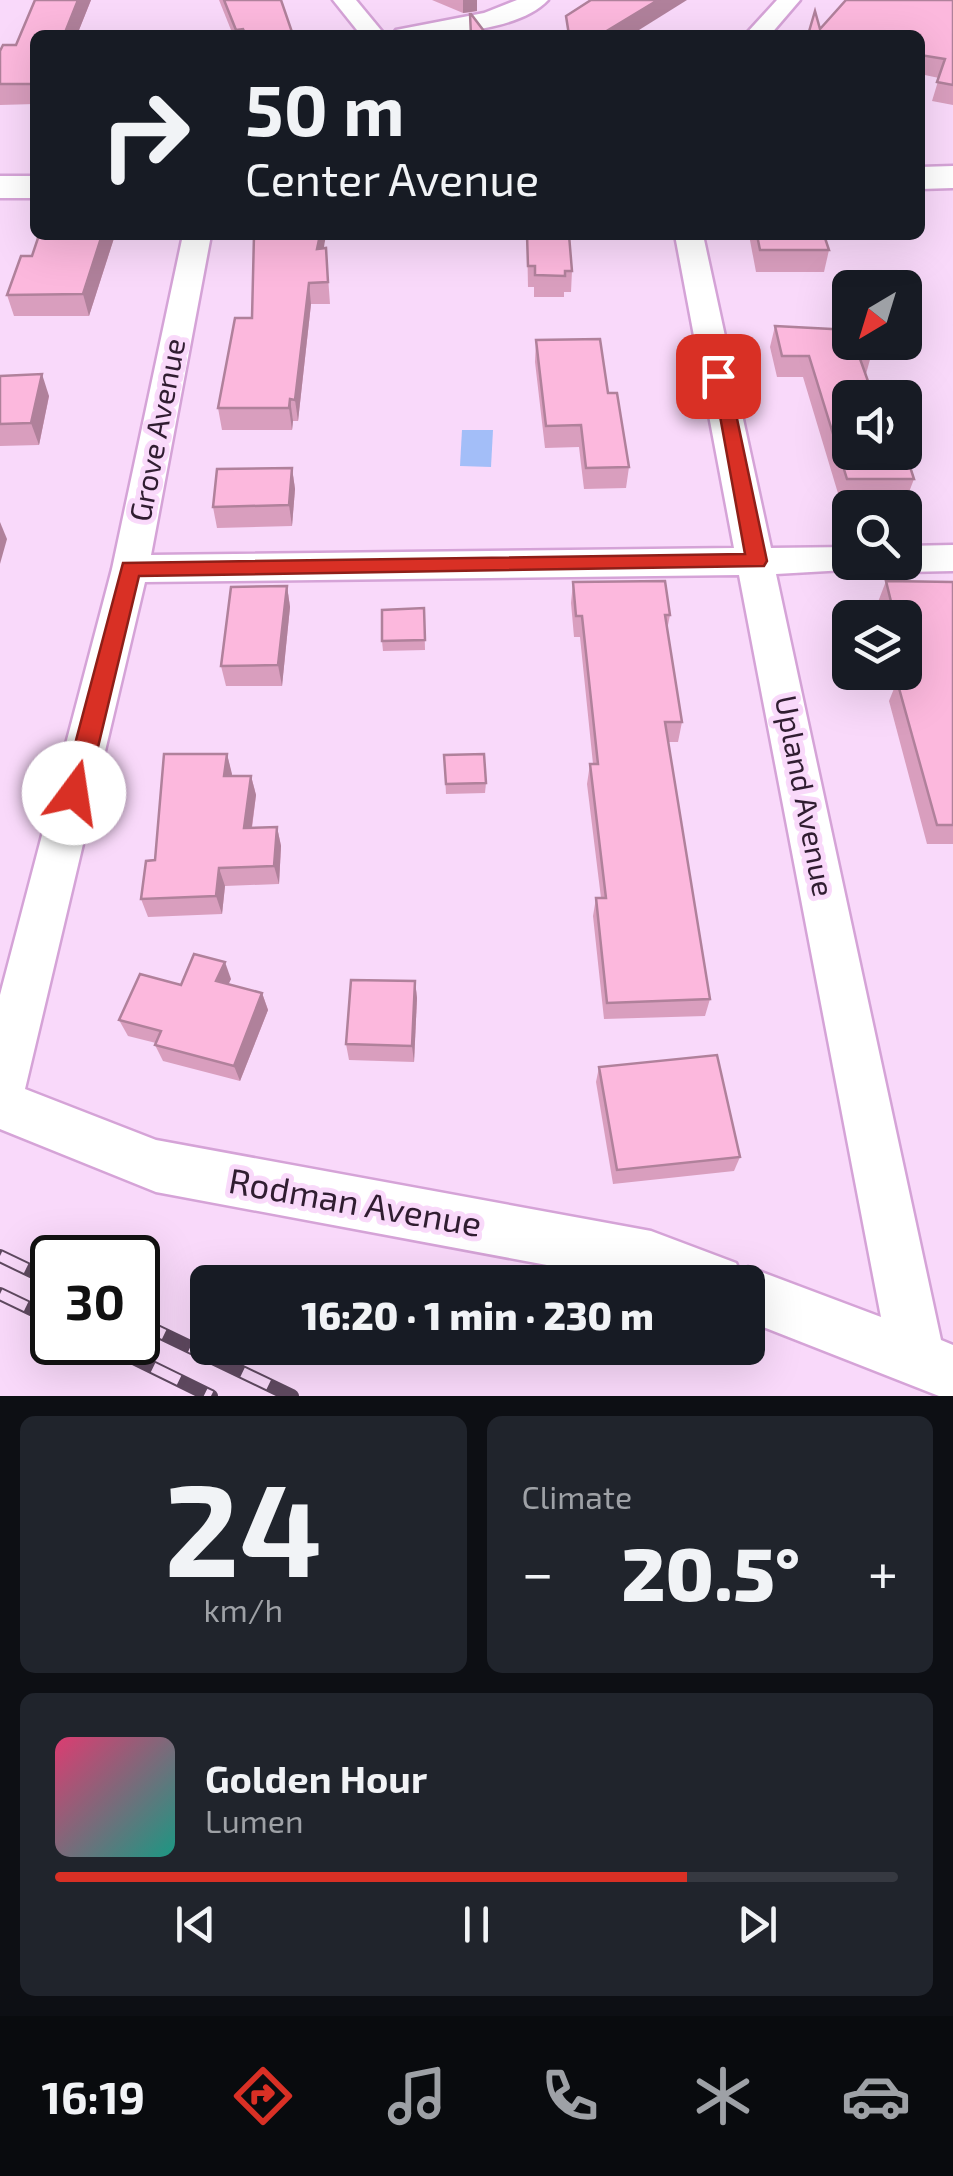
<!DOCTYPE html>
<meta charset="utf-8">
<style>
body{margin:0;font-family:"Exo 2",sans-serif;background:#20242c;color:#f1f3f6;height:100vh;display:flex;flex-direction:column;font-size:38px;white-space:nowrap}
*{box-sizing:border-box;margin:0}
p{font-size:32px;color:#9ea1a6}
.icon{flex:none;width:55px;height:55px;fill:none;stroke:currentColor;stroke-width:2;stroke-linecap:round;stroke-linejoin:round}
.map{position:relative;height:1396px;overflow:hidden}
.details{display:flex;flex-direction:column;gap:20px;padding:20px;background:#0d0f14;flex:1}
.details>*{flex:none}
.guide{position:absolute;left:30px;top:30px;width:895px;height:210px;border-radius:15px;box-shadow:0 10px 40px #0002;background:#171b24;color:#f1f3f6;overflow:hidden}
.needle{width:65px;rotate:218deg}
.buttons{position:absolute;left:832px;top:270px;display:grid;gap:20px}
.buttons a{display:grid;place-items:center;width:90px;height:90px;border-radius:15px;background:#171b24;box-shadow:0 10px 40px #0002;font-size:50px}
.speed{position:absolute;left:30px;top:1235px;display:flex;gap:20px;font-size:50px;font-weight:700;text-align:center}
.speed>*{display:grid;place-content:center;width:130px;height:130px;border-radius:50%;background:#171b24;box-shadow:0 10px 40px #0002;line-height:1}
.speed .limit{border:5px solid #111;border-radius:15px;background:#fff;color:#111}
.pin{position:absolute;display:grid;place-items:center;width:85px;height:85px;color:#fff;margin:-42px;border-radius:20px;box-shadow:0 5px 15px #0006}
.me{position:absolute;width:110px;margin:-55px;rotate:14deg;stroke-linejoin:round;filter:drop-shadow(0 0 8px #0008)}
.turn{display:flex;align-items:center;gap:35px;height:210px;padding:0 50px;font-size:45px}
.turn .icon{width:130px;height:130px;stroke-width:2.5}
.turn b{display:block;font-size:70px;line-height:85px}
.big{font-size:75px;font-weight:800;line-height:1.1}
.details .widget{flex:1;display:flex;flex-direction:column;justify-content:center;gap:15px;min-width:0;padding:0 35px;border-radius:15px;background:#20242c}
.details .dial{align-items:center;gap:0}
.dial b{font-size:130px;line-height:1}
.song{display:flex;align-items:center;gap:30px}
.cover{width:120px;height:120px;border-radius:15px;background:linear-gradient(135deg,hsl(340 70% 55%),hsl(170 70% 35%))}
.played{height:10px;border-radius:5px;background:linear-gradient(90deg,#d93025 75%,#363941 75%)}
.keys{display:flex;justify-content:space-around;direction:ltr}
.heat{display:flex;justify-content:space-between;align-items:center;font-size:55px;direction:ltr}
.details .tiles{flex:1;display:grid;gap:20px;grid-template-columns:1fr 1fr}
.widget:last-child{grid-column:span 2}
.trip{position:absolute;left:190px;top:1265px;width:575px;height:100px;border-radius:15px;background:#171b24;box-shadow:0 10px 40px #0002;font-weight:800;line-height:100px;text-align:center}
.tabs{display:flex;height:160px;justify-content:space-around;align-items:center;background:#090b0e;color:#9ea1a6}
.tabs .icon{width:70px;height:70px}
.tabs .selected{color:#d93025}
.tabs b{font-size:45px;color:#f1f3f6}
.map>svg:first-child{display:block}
.water{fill:#a3bef8}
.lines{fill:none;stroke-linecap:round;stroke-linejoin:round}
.street-casing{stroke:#d5a3d7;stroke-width:5}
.secondary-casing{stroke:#d5a3d7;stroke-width:5}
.street{fill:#fff;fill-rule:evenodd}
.secondary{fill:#fff;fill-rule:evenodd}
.rail-casing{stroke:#5f4960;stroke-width:14}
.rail{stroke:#f9d9fa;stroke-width:10;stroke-dasharray:29;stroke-linecap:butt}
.wall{fill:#d99ebe}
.shaded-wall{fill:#b0819b}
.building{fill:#fcb8dd;stroke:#b0819b;stroke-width:2.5}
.route{fill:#d93025;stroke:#8d1f18;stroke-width:2.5}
.labels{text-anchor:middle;stroke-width:10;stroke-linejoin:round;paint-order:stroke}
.street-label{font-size:30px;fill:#301d31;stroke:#f9d9fa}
.near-street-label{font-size:35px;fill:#301d31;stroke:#f9d9fa}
</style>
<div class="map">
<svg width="953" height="1396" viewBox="0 0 953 1396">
<rect width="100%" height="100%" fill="#f9d9fa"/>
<path class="water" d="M462,430H493L491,467L460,466Z"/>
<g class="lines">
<defs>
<g id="street">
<path d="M333,0H356L385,35H361Z"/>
<path d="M517,0H548C517,33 435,35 392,35L396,30L484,13Z"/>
<path d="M777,0H800L770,35H745Z"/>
<path d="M183,235H211L151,555L734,548L675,235H703L771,548L850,547V562H867L863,569L776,574L941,1340L953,1345V1396H939L748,1321V1282H638L156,1192L0,1129V995L112,569ZM739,575L881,1317L748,1267L739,1270L736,1263L651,1231L156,1140L25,1089L145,582Z"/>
<path d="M953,545V571L905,572L889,562H905V546Z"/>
</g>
<g id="secondary">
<path d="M953,166V188L920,189V167Z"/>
<rect x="0" y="176" width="35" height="22"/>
</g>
</defs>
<use href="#street" class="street-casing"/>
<use href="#secondary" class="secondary-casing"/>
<use href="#street" class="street"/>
<use href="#secondary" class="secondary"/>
<defs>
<g id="rail">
<path d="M0,1256L52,1281"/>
<path d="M0,1294L52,1319"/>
<path d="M138,1322L292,1396"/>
<path d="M101,1342L211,1396"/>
</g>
</defs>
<use href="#rail" class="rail-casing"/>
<use href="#rail" class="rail"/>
</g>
<g class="wall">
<path d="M35,0H91L77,35H35V104L0,105V51L16,45Z"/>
<path d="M219,0H281L293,35H233Z"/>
<path d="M432,0H477V11L463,13Z"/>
<path d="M953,0V105L932,101L939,78L920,74V35L820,29Z"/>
<path d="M39,235H115L89,316H14L7,295L32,256Z"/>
<path d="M527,235L572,271L571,292H564V297H534V287H528Z"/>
<path d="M749,235H824L829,250L824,272H756Z"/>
<path d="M324,248H326L330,304H311L298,421H293L292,430H222L218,408L252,318Z"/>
<path d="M775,326L871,356L866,374L850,398L914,479L906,500H840L803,377H777L770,347Z"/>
<path d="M536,340L608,393L629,467L626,488L584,489L579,447L545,448L535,362Z"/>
<path d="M0,376L49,396L39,445L0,446Z"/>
<path d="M292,468L295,489L292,526L217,528L213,507Z"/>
<path d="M886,581L953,582V844H927L889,701L897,681L895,672H905V618H882L878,602Z"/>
<path d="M573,582L670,615L667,630L682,722L678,742H668L710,999L705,1016L604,1019L593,916L596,898H601L587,784L590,764H593L580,637H574L571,603Z"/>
<path d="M287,586L290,607L282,686H226L221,666Z"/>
<path d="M424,608L425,650L383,651L382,641Z"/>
<path d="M227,754L232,776H251L256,795L252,828L277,827L281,846L279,884L225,886L222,914L148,917L141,899L155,860Z"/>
<path d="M444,755L486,783L485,793L446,794Z"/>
<path d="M231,979L228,984L262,993L268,1010L240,1081L163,1061L155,1045L156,1043L128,1036L119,1020L181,985Z"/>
<path d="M415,981L417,998L414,1062L349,1060L346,1044Z"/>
<path d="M599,1067L740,1157L734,1171L613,1184L596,1082Z"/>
</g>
<g class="shaded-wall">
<path d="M78,0H91L77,35H64Z"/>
<path d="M463,0H477V11L463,13Z"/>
<path d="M658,0H687L631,35H600Z"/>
<path d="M243,29L244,35H236V30Z"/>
<path d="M102,235H115L89,316L83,294Z"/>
<path d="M320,235H326L320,270L317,249Z"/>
<path d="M309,283L311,304L298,421L295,400Z"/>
<path d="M42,374L49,396L39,445L31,423Z"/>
<path d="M290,399L293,421L292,430L289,408Z"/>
<path d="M292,468L295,489L292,526L289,505Z"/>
<path d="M0,522L7,539L0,564Z"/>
<path d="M287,586L290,607L282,686L278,665Z"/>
<path d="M227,754L232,774L229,796L224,776Z"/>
<path d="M251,776L256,795L249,847L244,828Z"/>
<path d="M277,827L281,846L279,884L274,866Z"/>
<path d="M219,868L225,886L222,914L216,896Z"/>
<path d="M225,962L231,979L222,998L216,981Z"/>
<path d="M415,981L417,998L414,1062L412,1046Z"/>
<path d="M262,993L268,1010L240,1081L234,1066Z"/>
</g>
<g class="building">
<path d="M35,0H78L64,35H35V84H0V51L3,45H16Z"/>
<path d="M224,0H281L293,35H246L243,29L236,30Z"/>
<path d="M591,0H658L600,35H569L566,16Z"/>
<path d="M846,0H953V85L937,82L945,59L920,55V35H808L815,11L820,29Z"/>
<path d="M470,14H471L487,35H471Z"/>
<path d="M39,235H102L83,294L7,295L21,256H32Z"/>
<path d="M254,235H320L317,249L326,248L328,282L309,283L295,400L290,399L289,408H218L235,318H252Z"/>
<path d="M527,235H569L572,271H565V276L535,275V266H528Z"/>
<path d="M757,235H824L829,250H760Z"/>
<path d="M775,326L850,330V342H871V356H859L874,398H850V452L905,451L914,479H847L809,356H782Z"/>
<path d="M600,339L608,393H617L629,467L586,468L581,425L546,426L536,340Z"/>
<path d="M42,374L31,423L0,424V376Z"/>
<path d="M292,468L289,505L213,507L217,469Z"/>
<path d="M665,581L670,615H665L682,722H665L710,999L607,1003L596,898H606L590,764H598L582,616H576L573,582Z"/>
<path d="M886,581L953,582V825H937L897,681H911L905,656V618H895Z"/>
<path d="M287,586L278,665L221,666L231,587Z"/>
<path d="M424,608L425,640L382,641V610Z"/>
<path d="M164,754H227L224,776H251L244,828L277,827L274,866L219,868L216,896L141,899L146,861L155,860Z"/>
<path d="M484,754L486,783L446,784L444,755Z"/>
<path d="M194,954L225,962L216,981L262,993L234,1066L155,1045L161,1031L119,1020L140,974L181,985Z"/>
<path d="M351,980L415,981L412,1046L346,1044Z"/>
<path d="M717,1055L740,1157L617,1170L599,1067Z"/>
</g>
<path class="route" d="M712,372L728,376L767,561L764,566L139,576L87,793L83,800H66L62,793L123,563L745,554Z"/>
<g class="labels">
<g class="street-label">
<text transform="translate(158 430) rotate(-79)" y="10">Grove Avenue</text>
<text transform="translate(804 796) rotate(79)" y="10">Upland Avenue</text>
</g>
<g class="near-street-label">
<text transform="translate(355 1203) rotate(10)" y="12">Rodman Avenue</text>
</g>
</g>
</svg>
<div class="buttons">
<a><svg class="needle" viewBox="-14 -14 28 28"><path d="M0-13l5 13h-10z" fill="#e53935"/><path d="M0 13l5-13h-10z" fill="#9ea1a6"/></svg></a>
<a><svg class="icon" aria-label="sound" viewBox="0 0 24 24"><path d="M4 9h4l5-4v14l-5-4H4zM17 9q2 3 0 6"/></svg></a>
<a><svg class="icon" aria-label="search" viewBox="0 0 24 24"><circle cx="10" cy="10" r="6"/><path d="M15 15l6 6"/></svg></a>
<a><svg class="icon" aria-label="layers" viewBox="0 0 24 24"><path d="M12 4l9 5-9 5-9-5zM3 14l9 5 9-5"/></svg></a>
</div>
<div class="speed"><div class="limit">30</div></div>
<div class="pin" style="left:718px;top:376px;background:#d93025"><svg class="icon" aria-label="arrive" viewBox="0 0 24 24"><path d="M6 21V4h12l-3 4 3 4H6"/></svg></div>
<svg class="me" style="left:74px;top:793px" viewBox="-20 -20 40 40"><circle r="19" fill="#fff"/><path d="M0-13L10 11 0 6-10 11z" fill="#d93025"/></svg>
<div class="trip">16:20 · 1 min · 230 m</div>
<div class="guide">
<div class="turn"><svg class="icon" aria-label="right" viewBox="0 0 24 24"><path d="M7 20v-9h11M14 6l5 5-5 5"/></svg><div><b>50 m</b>Center Avenue</div></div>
</div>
</div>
<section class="details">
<div class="tiles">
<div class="widget dial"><b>24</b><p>km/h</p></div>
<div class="widget"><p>Climate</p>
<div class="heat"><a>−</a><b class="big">20.5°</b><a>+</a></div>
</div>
<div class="widget">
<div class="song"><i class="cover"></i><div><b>Golden Hour</b><p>Lumen</p></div></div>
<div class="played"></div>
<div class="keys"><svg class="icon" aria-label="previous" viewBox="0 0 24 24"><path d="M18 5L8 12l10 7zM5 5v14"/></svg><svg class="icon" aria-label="pause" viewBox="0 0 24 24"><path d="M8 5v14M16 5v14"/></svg><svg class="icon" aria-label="next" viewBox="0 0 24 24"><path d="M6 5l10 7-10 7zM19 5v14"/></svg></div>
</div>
</div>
</section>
<nav class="tabs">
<b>16:19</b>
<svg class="icon selected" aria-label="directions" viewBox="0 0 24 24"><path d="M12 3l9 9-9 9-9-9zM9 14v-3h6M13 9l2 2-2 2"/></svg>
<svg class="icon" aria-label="music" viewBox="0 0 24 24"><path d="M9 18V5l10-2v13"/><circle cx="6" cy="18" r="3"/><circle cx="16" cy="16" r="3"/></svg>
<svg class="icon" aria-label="phone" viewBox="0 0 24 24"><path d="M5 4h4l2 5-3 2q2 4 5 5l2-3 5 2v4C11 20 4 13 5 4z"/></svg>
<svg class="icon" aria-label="climate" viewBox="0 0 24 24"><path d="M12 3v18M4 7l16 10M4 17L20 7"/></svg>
<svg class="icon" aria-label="car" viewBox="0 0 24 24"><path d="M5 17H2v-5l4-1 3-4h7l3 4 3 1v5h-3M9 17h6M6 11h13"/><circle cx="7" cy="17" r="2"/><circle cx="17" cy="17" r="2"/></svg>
</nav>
